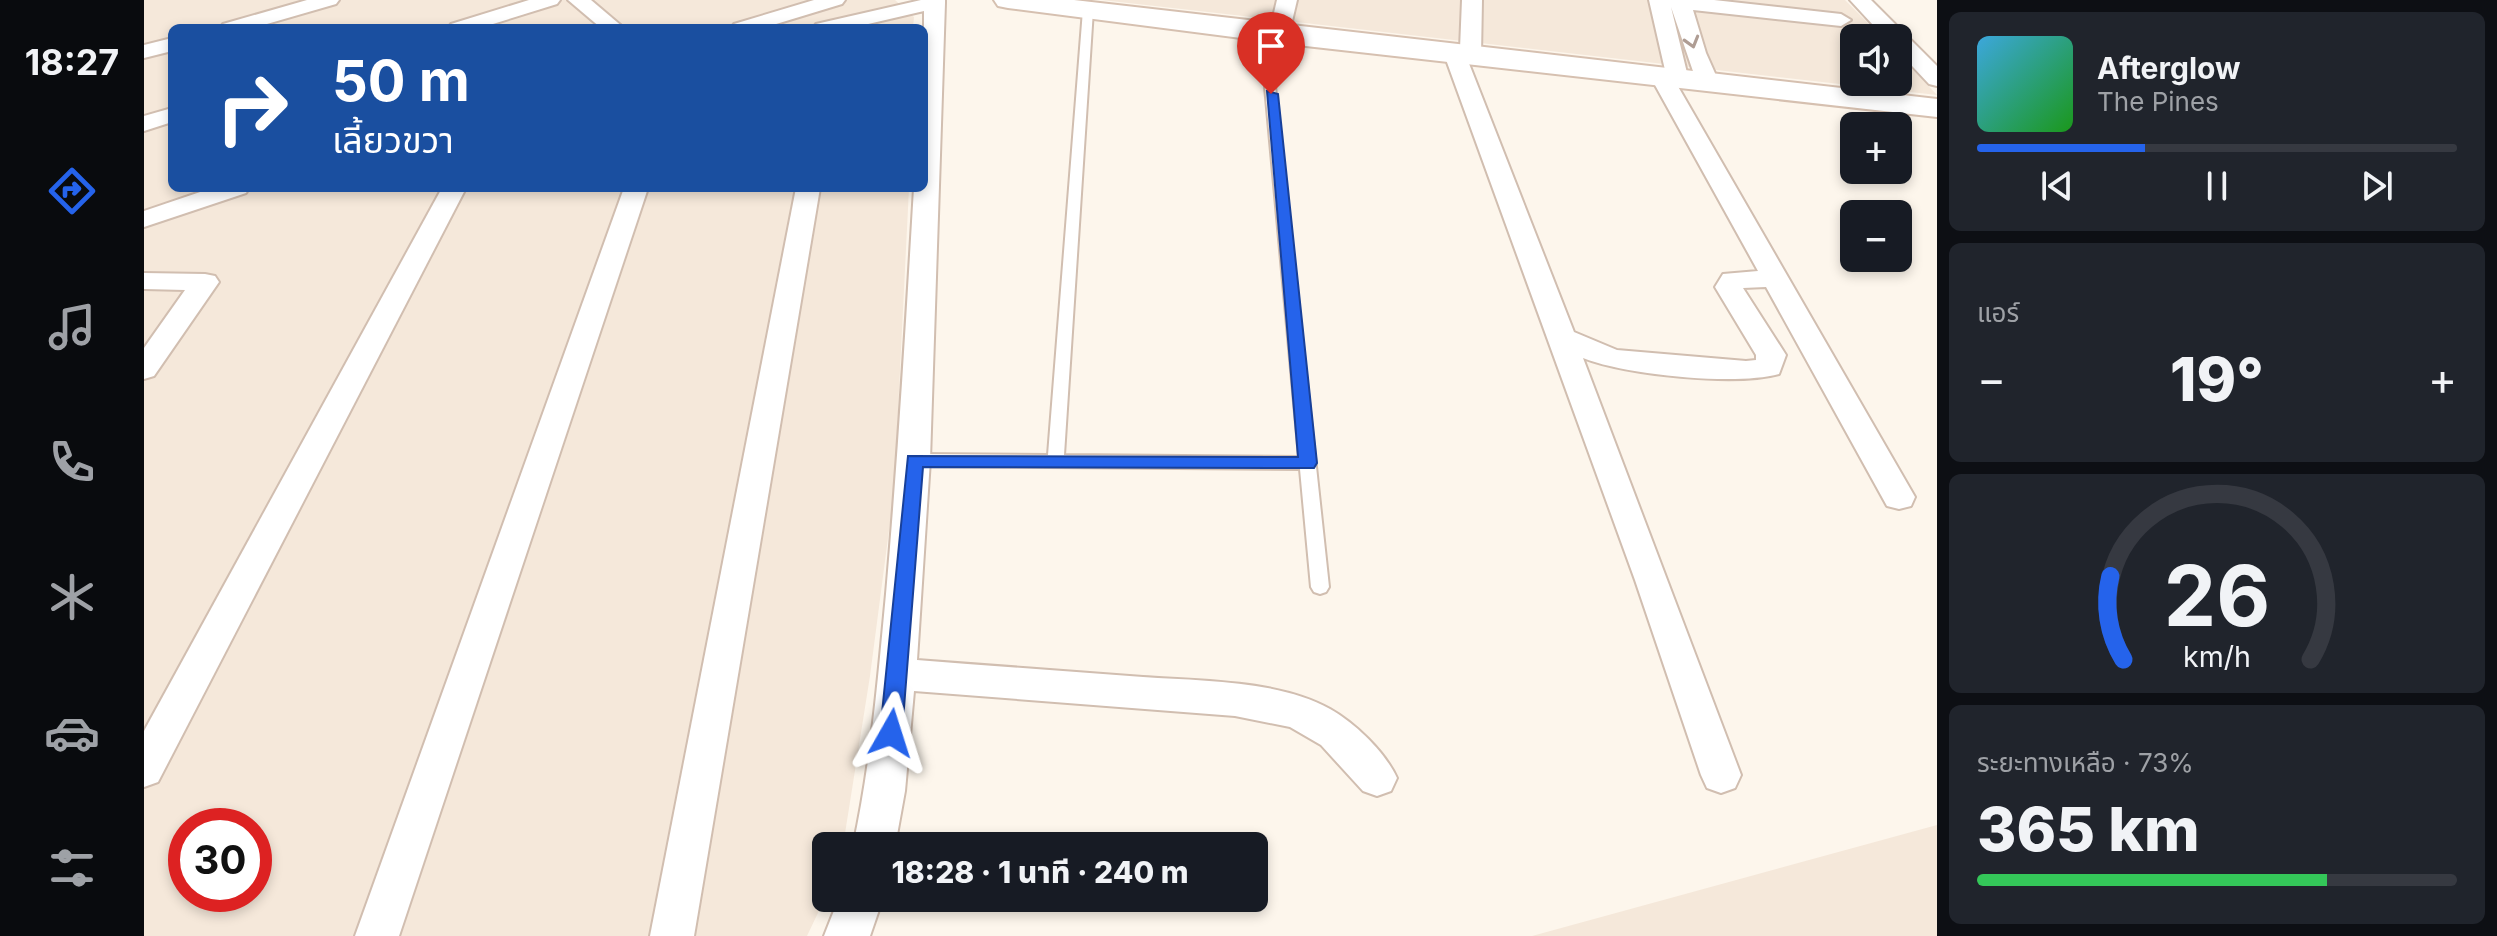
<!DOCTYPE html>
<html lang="th">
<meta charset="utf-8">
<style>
body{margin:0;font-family:Inter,"Noto Sans Thai",sans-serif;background:#20242c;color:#f1f3f6;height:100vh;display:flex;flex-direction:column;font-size:30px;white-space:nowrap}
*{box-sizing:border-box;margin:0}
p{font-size:26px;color:#9ea1a6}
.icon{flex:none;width:44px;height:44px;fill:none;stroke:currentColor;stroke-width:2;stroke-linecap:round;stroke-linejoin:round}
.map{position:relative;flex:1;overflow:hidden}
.side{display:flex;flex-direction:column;gap:12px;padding:12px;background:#0d0f14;width:560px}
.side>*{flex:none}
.top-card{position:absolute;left:24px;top:24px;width:760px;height:168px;border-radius:12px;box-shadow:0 4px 12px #0003;background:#1a4fa0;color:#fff;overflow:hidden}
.buttons{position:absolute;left:1696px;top:24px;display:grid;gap:16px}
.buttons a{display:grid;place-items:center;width:72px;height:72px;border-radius:12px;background:#171b24;box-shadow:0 4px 12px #0003;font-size:40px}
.speed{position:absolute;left:24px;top:808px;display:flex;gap:16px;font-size:40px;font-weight:700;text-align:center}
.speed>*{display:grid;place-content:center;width:104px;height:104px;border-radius:50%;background:#171b24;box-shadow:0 4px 12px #0003;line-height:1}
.speed .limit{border:12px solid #d22;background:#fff;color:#111}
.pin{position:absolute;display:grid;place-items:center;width:68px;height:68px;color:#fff;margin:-82px -34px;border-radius:50% 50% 50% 0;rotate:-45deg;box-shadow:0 0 8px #0007}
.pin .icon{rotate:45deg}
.me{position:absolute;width:88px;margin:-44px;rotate:6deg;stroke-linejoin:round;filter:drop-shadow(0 0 6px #0008)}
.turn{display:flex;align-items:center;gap:28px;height:168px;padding:0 32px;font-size:36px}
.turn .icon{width:104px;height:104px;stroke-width:2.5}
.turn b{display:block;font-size:56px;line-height:68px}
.big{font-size:60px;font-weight:800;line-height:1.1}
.side .widget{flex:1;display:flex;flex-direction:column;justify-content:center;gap:12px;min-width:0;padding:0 28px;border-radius:12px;background:#20242c}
.side .dial{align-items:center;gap:0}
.dial svg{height:208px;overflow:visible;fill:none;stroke:#363941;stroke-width:7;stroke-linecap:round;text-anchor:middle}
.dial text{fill:#f1f3f6;stroke:none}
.song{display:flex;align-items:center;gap:24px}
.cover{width:96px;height:96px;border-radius:12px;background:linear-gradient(135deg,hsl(200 70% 55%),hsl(120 70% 35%))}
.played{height:8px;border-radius:4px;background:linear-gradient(90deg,#2563eb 35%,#363941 35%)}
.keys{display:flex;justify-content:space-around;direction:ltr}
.heat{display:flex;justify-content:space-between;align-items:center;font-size:44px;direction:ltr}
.charge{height:12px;border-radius:6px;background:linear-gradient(90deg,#34c759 73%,#363941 0)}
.trip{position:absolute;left:668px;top:832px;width:456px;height:80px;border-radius:12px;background:#171b24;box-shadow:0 4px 12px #0003;font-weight:800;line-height:80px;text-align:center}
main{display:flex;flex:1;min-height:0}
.tab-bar{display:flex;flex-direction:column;width:144px;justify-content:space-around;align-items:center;background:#090b0e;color:#9ea1a6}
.tab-bar .icon{width:56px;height:56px}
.tab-bar .current{color:#2563eb}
.tab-bar b{font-size:36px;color:#f1f3f6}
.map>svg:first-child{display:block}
.residential{fill:#f5e8da;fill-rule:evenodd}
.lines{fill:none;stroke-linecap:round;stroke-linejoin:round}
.lane-casing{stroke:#d1beb0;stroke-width:4}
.street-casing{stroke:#d1beb0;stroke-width:4}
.secondary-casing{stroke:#d6c0b0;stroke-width:4}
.lane{fill:#fff;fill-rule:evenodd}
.street{fill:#fff;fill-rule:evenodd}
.secondary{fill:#fff;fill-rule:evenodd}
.oneway{stroke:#af9d94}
.route{fill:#2563eb;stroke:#184099;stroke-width:2}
</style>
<main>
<nav class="tab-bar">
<b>18:27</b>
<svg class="icon current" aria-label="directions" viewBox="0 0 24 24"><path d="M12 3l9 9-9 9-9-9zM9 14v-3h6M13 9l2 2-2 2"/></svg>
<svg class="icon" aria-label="music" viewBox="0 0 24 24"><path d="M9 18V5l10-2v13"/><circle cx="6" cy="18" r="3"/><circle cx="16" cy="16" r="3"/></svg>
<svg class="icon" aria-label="phone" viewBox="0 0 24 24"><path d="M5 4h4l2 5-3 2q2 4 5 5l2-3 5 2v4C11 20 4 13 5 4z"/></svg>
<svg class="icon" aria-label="climate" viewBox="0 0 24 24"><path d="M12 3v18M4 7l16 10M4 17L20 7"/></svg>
<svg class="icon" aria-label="car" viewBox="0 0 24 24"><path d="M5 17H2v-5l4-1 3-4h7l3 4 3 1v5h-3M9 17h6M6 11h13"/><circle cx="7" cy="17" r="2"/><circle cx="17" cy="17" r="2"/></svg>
<svg class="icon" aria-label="filters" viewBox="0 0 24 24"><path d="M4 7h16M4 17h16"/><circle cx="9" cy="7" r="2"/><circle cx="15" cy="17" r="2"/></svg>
</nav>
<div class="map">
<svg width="1793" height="936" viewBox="0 0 1793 936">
<rect width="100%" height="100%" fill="#fdf6ec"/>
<g class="residential">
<path d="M0,0H751L770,17L769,28H28V188H765L750,492L726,676L699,846H682V896L663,936H0ZM42,826H110V894H42Z"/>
<path d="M958,0H1701L1739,38H1710V82H1754V54L1793,95Z"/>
<path d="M1793,825V936H1388Z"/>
</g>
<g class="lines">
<defs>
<path id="lane" d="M944,7L949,10L920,455L1155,457L1116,32L1125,30L1185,587L1182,592L1176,594L1170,592L1167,587L1156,469L770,466L762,460L770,454L904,455L939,10Z"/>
<g id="street">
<path d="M163,0H195L192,4L109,28H76L79,24Z"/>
<path d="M385,0H416L413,4L336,28H304L307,24Z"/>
<path d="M424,0H447L480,28H457Z"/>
<path d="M670,0H701L698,4L619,28H587L590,24Z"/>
<path d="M777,0H801V3L786,460L773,660C848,666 924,671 999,677C1056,681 1135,680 1186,709C1211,723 1241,752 1253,778L1247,791L1233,796L1219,791L1177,745L1146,727L1091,716L770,691L761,791L751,846H709C727,763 734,678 742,594C754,458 762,323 770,188H780V11L707,28H669L672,24Z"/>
<path d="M1133,0H1153L1145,34L1135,40L1125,34Z"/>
<path d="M1318,0H1338L1337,55L1334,60L1324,61L1430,332L1473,350L1602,361L1612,360V355L1571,287L1579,274L1614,271L1506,76L1509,71L1521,70L1505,0H1570L1697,14L1707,20L1697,26L1549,10L1562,53L1574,80L1563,87L1552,80L1527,7L1544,77L1541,82L1532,83L1771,497L1767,506L1755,509L1743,506L1622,287L1599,288L1642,355L1635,374C1592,386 1481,375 1439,358L1597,775L1591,788L1577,793L1563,788L1557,775L1491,580L1300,54L1303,49H1316Z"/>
<path d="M1706,0H1727L1793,66V86L1785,84L1754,51V38H1741Z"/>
<path d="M28,38V51L0,58V45Z"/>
<path d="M28,108V122L0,131V116Z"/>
<path d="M68,188H105L102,193L0,227V211Z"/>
<path d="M298,188H322L14,782L0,787V731Z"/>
<path d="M480,188H504L255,936H211Z"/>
<path d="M652,188H676L550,936H506Z"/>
<path d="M0,273L61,274L71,276L75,282L10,376L0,379V348L41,290L0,289Z"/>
<path d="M695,898H739L726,936H680Z"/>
</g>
<path id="secondary" d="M850,0H930L1793,99V117L1135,43L864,8L854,6Z"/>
</defs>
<use href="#lane" class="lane-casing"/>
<use href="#street" class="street-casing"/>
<use href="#secondary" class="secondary-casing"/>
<use href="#lane" class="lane"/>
<use href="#street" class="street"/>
<use href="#secondary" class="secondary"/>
</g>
<defs><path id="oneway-chevron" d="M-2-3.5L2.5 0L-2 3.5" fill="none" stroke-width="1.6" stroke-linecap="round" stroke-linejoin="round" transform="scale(2)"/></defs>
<use class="oneway" href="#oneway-chevron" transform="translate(1548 42) rotate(74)"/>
<path class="route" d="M1123,91L1134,94L1173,463L1170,468L779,467L758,733L755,740L747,742L739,740L736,733L764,456L1154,457Z"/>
</svg>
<div class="buttons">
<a><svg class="icon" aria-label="sound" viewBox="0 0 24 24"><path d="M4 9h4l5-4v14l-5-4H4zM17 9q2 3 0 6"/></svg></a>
<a>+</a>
<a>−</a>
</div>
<div class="speed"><div class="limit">30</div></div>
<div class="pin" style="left:1127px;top:94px;background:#d93025"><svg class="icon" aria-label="arrive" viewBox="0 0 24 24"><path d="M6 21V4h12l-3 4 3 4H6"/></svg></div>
<svg class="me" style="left:747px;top:733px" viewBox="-20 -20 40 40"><path d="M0-17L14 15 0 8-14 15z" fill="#2563eb" stroke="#fff" stroke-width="4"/></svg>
<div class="trip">18:28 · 1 นาที · 240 m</div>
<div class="top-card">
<div class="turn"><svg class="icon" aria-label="right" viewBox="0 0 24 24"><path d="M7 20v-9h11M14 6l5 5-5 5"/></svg><div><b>50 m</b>เลี้ยวขวา</div></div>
</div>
</div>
<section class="side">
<div class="widget">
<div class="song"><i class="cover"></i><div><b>Afterglow</b><p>The Pines</p></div></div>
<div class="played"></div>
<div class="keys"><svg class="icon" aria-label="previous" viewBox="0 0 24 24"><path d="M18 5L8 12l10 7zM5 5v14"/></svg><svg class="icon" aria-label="pause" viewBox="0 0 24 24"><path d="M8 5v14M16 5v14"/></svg><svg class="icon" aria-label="next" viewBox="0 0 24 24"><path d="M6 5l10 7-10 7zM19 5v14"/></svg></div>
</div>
<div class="widget"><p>แอร์</p>
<div class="heat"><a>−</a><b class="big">19°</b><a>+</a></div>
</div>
<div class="widget dial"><svg viewBox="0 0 100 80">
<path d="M14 69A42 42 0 1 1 86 69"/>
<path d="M14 69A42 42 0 0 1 9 37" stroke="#2563eb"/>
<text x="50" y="56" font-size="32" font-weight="700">26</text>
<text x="50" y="72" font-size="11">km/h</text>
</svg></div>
<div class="widget"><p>ระยะทางเหลือ · 73%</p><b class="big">365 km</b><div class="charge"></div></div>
</section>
</main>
